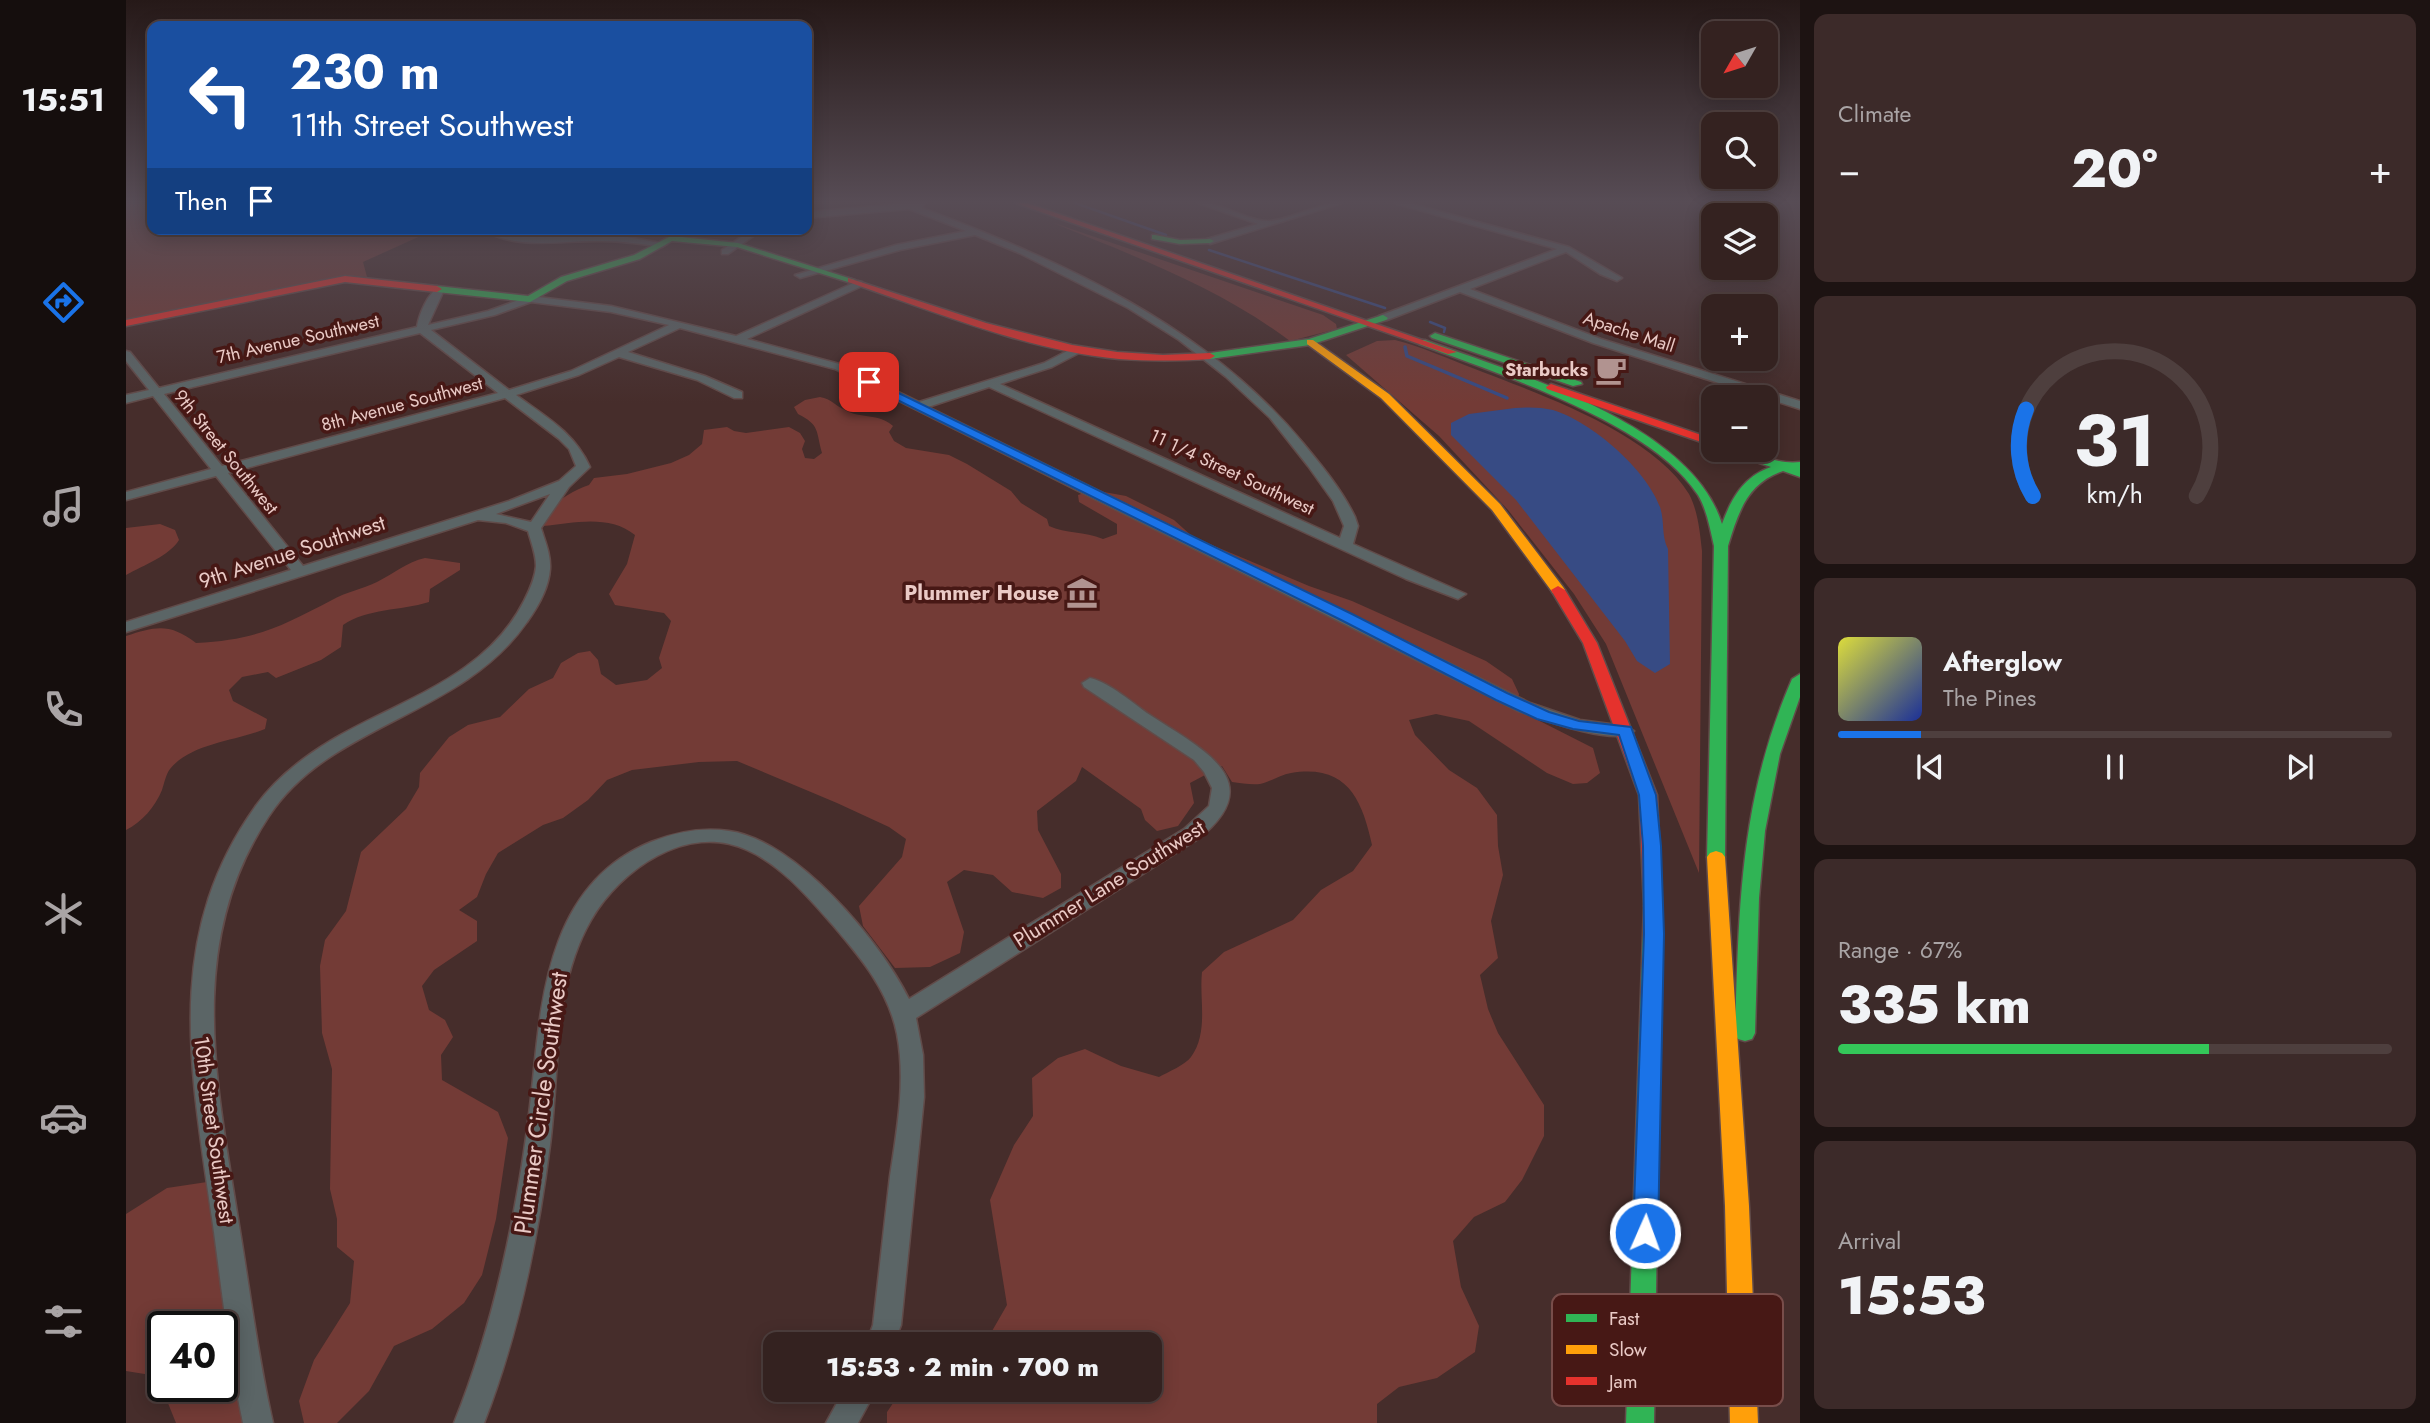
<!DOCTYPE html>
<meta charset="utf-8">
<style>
body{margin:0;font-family:Jost,sans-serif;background:#3c2a29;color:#f1f3f6;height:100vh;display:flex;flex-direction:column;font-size:26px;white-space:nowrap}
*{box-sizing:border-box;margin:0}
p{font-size:23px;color:#a9a4a5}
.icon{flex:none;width:38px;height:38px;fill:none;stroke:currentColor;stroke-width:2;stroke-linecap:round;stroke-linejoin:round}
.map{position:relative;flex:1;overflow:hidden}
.details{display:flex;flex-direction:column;gap:14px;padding:14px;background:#1d1312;width:630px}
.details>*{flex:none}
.guide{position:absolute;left:21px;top:21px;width:665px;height:214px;border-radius:14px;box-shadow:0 4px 18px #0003,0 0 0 2px #4e3f3e;background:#1a4fa0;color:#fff;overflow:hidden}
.needle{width:46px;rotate:231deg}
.tools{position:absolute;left:1575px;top:21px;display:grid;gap:14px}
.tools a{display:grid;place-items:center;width:77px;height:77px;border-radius:14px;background:#342220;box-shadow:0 4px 18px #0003,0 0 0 2px #4e3f3e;font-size:35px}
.speed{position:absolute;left:21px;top:1311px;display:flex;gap:14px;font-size:35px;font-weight:700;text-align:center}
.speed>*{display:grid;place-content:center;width:91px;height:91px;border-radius:50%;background:#342220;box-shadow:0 4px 18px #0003,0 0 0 2px #4e3f3e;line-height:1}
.speed .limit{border:4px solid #111;border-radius:10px;background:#fff;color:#111}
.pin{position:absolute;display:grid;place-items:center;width:60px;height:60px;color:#fff;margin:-30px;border-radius:14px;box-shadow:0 4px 10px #0006}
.me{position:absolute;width:77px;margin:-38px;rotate:2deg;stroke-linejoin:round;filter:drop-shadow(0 0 5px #0008)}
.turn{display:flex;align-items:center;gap:24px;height:147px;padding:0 28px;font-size:32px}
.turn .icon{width:91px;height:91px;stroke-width:2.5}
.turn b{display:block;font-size:49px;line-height:60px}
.then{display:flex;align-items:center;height:66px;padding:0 28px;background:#0003;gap:14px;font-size:26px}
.big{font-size:52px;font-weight:800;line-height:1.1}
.details .card{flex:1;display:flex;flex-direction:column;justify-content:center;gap:10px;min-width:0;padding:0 24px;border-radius:14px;background:#3c2a29}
.details .dial{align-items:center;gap:0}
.dial svg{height:182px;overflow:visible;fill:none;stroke:#4e3f3e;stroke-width:7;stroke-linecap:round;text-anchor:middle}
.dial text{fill:#f1f3f6;stroke:none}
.song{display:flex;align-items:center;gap:21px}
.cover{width:84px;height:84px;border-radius:10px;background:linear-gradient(135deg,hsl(60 70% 55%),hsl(230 70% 35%))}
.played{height:7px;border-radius:4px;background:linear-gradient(90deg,#1a73e8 15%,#4e3f3e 15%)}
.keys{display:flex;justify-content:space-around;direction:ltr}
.heat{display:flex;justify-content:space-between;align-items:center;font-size:38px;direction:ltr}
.charge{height:10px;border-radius:5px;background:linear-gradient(90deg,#34c759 67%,#4e3f3e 0)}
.trip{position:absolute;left:637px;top:1332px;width:399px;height:70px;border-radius:14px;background:#342220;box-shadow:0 4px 18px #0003,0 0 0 2px #4e3f3e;font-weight:800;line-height:70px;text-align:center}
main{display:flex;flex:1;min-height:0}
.tab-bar{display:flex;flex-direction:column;width:126px;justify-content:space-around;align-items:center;background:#150e0d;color:#a9a4a5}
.tab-bar .icon{width:49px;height:49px}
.tab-bar .on{color:#1a73e8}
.tab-bar b{font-size:32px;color:#f1f3f6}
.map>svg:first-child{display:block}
.green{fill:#733b36;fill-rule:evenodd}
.water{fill:#374b84}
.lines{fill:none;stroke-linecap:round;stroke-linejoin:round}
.stream-far1{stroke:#374b84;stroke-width:2.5}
.stream{stroke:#374b84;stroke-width:3.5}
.street-casing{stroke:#614b49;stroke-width:3}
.fast-casing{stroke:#614b49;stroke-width:3}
.slow-casing{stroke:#614b49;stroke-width:3}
.jam-casing{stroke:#614b49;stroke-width:3}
.street{fill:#5b6566;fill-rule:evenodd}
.fast{fill:#30b455;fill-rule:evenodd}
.slow{fill:#ff9f0a;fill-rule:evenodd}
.jam{fill:#e5322d;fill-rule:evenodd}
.route{fill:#1a73e8;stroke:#114b97;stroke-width:2}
.labels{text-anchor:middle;stroke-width:7;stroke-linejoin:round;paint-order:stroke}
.far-street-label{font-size:18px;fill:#eacac6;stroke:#471815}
.far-poi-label{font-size:18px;font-weight:bold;fill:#eacac6;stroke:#471815;text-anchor:end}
.street-label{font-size:21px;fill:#eacac6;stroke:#471815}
.poi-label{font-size:21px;font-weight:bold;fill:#eacac6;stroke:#471815;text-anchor:end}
.near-street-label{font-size:24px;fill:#eacac6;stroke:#471815}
.key{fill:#471815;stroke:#784d4a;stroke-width:2}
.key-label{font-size:19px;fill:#eacac6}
</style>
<main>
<nav class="tab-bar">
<b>15:51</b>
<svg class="icon on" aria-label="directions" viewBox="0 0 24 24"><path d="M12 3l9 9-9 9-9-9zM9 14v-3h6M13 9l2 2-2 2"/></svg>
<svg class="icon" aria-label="music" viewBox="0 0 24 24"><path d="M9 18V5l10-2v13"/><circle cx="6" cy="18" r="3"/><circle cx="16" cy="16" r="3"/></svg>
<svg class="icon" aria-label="phone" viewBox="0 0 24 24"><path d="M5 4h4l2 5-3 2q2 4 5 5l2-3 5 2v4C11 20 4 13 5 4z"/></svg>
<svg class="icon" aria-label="climate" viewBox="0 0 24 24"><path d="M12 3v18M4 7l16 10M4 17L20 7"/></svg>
<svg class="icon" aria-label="car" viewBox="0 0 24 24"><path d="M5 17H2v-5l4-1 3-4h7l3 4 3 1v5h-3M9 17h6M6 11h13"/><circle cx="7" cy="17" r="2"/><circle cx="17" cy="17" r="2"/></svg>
<svg class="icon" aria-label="filters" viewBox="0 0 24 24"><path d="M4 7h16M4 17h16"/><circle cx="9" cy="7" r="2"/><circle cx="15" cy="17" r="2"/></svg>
</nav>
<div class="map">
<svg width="1674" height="1423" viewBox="0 0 1674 1423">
<rect width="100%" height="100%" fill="#462d2b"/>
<g class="green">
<path d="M0,203H26V229H310L237,262L241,277L226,276L0,321Z"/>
<path d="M925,222L1197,315L1210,324L1211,329L1164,341C1092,287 1008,256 925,222Z"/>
<path d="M1269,340C1296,347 1323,359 1349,369C1413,394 1526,433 1563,494C1572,511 1574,533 1576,551L1573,873L1480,644L1448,594L1382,510L1313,436L1220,355L1251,341Z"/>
<path d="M694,397C706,399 708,405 719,410C734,419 753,413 767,426L763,432L768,441L780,448L823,455L841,464L885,491L895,503L921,519L923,526C940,534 958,531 977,539L991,534V524L953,502L952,495L967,490L1000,496L1048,520L1067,537L1183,586L1226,601L1360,661L1386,679L1393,694L1390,709L1467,748L1474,773L1461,783L1447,784L1421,773L1343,721L1310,714L1283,720L1289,735L1323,770L1351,788L1371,815L1372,846L1377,875L1365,921L1372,958L1354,975L1362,1009L1372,1033L1418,1105V1136L1396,1180L1379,1202L1348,1217L1327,1241L1335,1287L1353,1326L1349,1352L1311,1378L1273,1387L1251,1404V1423H761V1412L776,1390H1024V1344H821L862,1338L881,1305L864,1200L888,1145L907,1116L906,1078L932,1058L959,1049L995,1066L1033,1077C1042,1072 1059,1065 1065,1057C1083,1032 1073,1000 1076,972L1098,952L1167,920L1195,890L1227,871L1246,845C1236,799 1221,764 1165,773C1154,775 1144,782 1134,784C1125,785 1115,783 1106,782L1096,766L1064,783L1068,803L1052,826L1031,831L1019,820L1015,809L956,767L950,781L911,811L912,830L935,874V888L917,898L886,892L867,875L838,870L821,882L838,932L834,953L804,967L769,968L737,926L733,906L776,857L780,839L763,827L711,803L611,761L573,762L506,770L481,780L462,800L437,818L417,825L372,853L360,874L351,897L333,910L351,921V941L308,970L296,986L303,1010L319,1020L327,1037L315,1055L316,1080L372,1112L382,1138L370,1219L356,1275L338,1303L306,1329L268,1346L243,1391L211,1423H178L173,1401L188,1360L224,1303L228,1261L211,1247V1219L204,1189L206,1069L196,1033L194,966L199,940L220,911L235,852L280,809L293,787L294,773L323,737L342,725L374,717L403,689L427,678L435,663L452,653L464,651L472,660L475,674L490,685L521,680L536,668L533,658L545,621L538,613L489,605L483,594L501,564L509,535C483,514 448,523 417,526L408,518C426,506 444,491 463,485L468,478L501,474L545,463L563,455L576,444L578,430L601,427L608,431L620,433L663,427L674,433L679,441L676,449L679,458L688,459L696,453C690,431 694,425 672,414L668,407L679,400Z"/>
<path d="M34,524L49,530L53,540C43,556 18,565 0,575V528Z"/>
<path d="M299,558L334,563V570L304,589L303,602C274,611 242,608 217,625L215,647L195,660L150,678L142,672L116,677L103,690L107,701L141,719L139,729C111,741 65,743 44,769C40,774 38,784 36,790C29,807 16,822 0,830V636C30,626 44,623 70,643C130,640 154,627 206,600C220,592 236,589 251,582C267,574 281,562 299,558Z"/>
<path d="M81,1182L118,1423H50L31,1376L0,1371V1214L41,1188ZM37,1326H96V1386H37Z"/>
</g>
<path class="water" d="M1389,408C1402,407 1415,407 1427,410C1466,422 1520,469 1534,507C1539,522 1535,535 1542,549L1544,664L1529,673L1511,661L1499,641L1390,500L1325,435V423L1343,414Z"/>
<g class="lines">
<g class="stream-far1">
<path d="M949,203L1040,235"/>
<path d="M1083,250L1259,308"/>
<path d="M1304,322L1319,328L1318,332"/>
</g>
<path class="stream" d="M1279,347L1281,356L1381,398"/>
<defs>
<g id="street">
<path d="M784,203H799L796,208C937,262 1078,324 1177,443C1196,466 1216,490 1229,517L1232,526L1227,544L1340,594L1332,599L1280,579L863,387L802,407L1404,703L1454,720L1499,726L1508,731C1493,748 1412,718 1392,711L709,369L554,328L502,352L579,376L616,392V398H608L571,380L493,357L453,375L390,395C420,417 448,432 464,467L443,487L415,528C419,541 425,555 424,569C423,587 412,607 401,622C335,717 204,723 143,816C58,944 91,1084 113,1225C124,1291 132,1358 147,1423H117C103,1357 96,1291 87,1225C66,1076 35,939 129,807C148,780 176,758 204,741C273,700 359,678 398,601C403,591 409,579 410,566C410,554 405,542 402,531L380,523L352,520L0,632V622L165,570L90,476L0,500V492L85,469L27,396L0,403V395L23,390L0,361V351L4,352L33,388L291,327C293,314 302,293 313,287L318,290L302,325L362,311L404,296L485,306L610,336L732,281L736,282V286L621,339L717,365L793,402L918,363L945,349H953V353L926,367L874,384L1214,538L1218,526L1207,501L1182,466L1144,418L1100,377L1053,340L1002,308L893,253L849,235L774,250L674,278L669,275L770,245L840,231L783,209L681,218V212ZM405,302L485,312L543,325L445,371L383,390L305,330L369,315ZM294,333L372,393L96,466L38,394ZM379,398L433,439L443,449L450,466L433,481L383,501L177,566L102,473ZM424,494L405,522L370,514Z"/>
<path d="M1072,203C1098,203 1119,220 1141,221C1160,222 1190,203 1216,203L1084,244L1079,241L1081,239L1132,224Z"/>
<path d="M1268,203H1283L1443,247L1496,278L1491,281L1474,274L1440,252L1344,289L1475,339L1674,401V409L1467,343L1334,292L1261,320H1253V316L1431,249Z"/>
<path d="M356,229L401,236H495L541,244L536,247C516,244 496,241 475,241C438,240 389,251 356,229Z"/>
<path d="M627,229H637L602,254H596V250Z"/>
<path d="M964,678C985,683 1006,703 1024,715C1074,748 1146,781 1072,839L790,1018L797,1055L798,1097L775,1325L768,1344H740L747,1325C753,1275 758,1226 764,1176C771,1130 780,1081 771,1034C762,989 734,957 705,923C681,896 655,865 621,850C561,822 494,870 465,920C426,987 434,1071 424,1145C412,1240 393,1333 358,1423H328C358,1349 377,1273 391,1194C398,1156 403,1117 407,1079C416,987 427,882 525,842C550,832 576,827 603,831C670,840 755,942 783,999L1058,829L1083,806L1086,788L1078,772L1068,760L958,687L956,683Z"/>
<path d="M718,1390H750L732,1423H700Z"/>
</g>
<g id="fast">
<path d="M1029,235L1054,240L1084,239L1088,241L1084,243L1054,244L1026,239V235Z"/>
<path d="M545,236L612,243L729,280L722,282L611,247L546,241L514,259L441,281L404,302L311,292L306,289L311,286L402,296L435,277L508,255Z"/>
<path d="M1257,315L1262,318L1260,320L1184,345L1084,359L1079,356L1084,353L1183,339Z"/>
<path d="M1309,333L1455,382L1456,384L1447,386L1306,338L1304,336Z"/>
<path d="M1293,340H1299C1390,374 1565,423 1596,524C1605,499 1618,476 1645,467L1602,452L1600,450C1626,450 1648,465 1674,462V477L1657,471C1621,483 1612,513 1602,546L1599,857L1596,861H1584L1581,857L1588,546C1584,529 1581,510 1572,495C1525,422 1372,374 1293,344Z"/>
<path d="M1674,674V697L1654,754L1639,831L1633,898L1629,1033L1626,1039L1619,1041L1612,1039L1609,1033C1613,905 1614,799 1666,679Z"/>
<path d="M1527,899L1534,901L1536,906L1528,1423H1500L1518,906L1520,901Z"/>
</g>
<g id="slow">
<path d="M1181,340H1187L1263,394L1374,504L1437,587L1439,590L1437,593H1427L1366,510L1255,398L1181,344Z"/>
<path d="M1590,851L1596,853L1599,857L1623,1206L1632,1423H1604L1599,1206L1581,857L1584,853Z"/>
</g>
<g id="jam">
<path d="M889,203H901L1331,352L1322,354Z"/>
<path d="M219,276L311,286L316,289L311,292L219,282L0,326V320Z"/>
<path d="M722,278L860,323L946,345L991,352L1037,355L1084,353L1089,356L1084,359C1054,361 1024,361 993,359C900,350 810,312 722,282Z"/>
<path d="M1425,384L1587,439V446L1421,389L1420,387Z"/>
<path d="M1432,586L1439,590L1471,643L1531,795L1536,906L1534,911L1527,913L1520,911L1518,906L1513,795L1457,643L1425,590Z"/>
</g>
</defs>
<use href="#street" class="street-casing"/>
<use href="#fast" class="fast-casing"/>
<use href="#slow" class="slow-casing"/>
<use href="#jam" class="jam-casing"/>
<use href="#street" class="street"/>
<use href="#fast" class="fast"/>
<use href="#slow" class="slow"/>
<use href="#jam" class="jam"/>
</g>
<linearGradient id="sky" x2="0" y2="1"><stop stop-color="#261918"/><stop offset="0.5" stop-color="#574c55"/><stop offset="1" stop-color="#574c55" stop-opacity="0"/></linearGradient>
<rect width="1674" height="403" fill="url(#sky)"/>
<path class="route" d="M739,380H746L1226,614L1381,693L1423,712L1453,721L1505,727L1530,795L1535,846L1538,934L1532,1233L1528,1241L1519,1244L1511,1241L1507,1233L1518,934L1517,846L1513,795L1493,735L1447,729L1411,719L1370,700L1215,620L739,384Z"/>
<defs>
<symbol id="cafe-bare" viewBox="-9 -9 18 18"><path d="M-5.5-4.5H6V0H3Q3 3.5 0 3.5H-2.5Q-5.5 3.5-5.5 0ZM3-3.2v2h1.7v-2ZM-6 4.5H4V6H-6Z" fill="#b19390" stroke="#471815" stroke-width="2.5" paint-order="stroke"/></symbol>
<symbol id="museum-bare" viewBox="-9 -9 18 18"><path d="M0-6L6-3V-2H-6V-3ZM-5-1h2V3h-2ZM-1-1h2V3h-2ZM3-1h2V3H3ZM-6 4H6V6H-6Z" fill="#b19390" stroke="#471815" stroke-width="2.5" paint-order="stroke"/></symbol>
</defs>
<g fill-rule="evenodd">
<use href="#cafe-bare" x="1463" y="348" width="44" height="44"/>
<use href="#museum-bare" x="934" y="571" width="44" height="44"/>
</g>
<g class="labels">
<g class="far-street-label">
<text transform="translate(1503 332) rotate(18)" y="6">Apache Mall</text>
<text transform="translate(172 339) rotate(-13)" y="6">7th Avenue Southwest</text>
<text transform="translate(276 404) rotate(-15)" y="6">8th Avenue Southwest</text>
<text transform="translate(100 452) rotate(51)" y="6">9th Street Southwest</text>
<text transform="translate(1106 472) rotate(25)" y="6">11 1/4 Street Southwest</text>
</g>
<g class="far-poi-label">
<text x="1462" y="376">Starbucks</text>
</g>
<g class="street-label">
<text transform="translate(166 552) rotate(-18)" y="7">9th Avenue Southwest</text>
<text transform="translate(983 884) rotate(-32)" y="7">Plummer Lane Southwest</text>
<text transform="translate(88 1130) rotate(82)" y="7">10th Street Southwest</text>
</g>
<g class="poi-label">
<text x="933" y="600">Plummer House</text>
</g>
<g class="near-street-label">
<text transform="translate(415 1103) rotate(-82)" y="8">Plummer Circle Southwest</text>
</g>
</g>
<rect x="1426" y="1294" width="231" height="112" rx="10" class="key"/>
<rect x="1440" y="1314" width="31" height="8" fill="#30b455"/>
<rect x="1440" y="1345" width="31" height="9" fill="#ff9f0a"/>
<rect x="1440" y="1377" width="31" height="8" fill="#e5322d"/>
<g class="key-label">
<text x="1483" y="1325">Fast</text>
<text x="1483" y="1356">Slow</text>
<text x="1483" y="1388">Jam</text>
</g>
</svg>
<div class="tools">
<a><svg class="needle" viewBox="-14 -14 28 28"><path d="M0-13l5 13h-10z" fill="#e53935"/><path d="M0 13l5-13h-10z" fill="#a9a4a5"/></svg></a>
<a><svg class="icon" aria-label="search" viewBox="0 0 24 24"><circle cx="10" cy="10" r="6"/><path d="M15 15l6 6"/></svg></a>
<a><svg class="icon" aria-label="layers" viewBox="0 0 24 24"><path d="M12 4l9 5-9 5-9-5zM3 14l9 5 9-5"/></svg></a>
<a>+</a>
<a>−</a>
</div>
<div class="speed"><div class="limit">40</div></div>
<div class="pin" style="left:743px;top:382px;background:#d93025"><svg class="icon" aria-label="arrive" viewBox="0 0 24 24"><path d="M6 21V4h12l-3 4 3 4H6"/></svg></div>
<svg class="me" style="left:1519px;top:1233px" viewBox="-20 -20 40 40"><circle r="17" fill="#1a73e8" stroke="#fff" stroke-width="3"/><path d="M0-11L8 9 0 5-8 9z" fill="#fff"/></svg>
<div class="trip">15:53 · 2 min · 700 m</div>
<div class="guide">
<div class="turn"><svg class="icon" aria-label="left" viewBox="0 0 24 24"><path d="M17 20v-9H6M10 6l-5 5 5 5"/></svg><div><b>230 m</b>11th Street Southwest</div></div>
<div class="then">Then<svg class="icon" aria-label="arrive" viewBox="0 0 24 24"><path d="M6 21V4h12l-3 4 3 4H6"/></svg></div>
</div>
</div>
<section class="details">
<div class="card"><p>Climate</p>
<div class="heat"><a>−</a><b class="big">20°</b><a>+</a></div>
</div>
<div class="card dial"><svg viewBox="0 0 100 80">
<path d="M14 69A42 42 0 1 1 86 69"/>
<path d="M14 69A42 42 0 0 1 11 31" stroke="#1a73e8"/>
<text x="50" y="56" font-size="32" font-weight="700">31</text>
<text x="50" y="72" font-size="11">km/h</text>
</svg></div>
<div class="card">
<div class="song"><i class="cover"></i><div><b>Afterglow</b><p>The Pines</p></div></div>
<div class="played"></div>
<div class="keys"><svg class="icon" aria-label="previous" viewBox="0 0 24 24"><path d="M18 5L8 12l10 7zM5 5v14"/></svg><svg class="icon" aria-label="pause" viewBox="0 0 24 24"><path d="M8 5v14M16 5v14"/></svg><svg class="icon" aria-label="next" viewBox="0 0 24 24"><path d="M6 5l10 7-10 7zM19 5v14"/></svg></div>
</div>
<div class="card"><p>Range · 67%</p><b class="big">335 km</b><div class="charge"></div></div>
<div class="card"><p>Arrival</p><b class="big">15:53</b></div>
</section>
</main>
